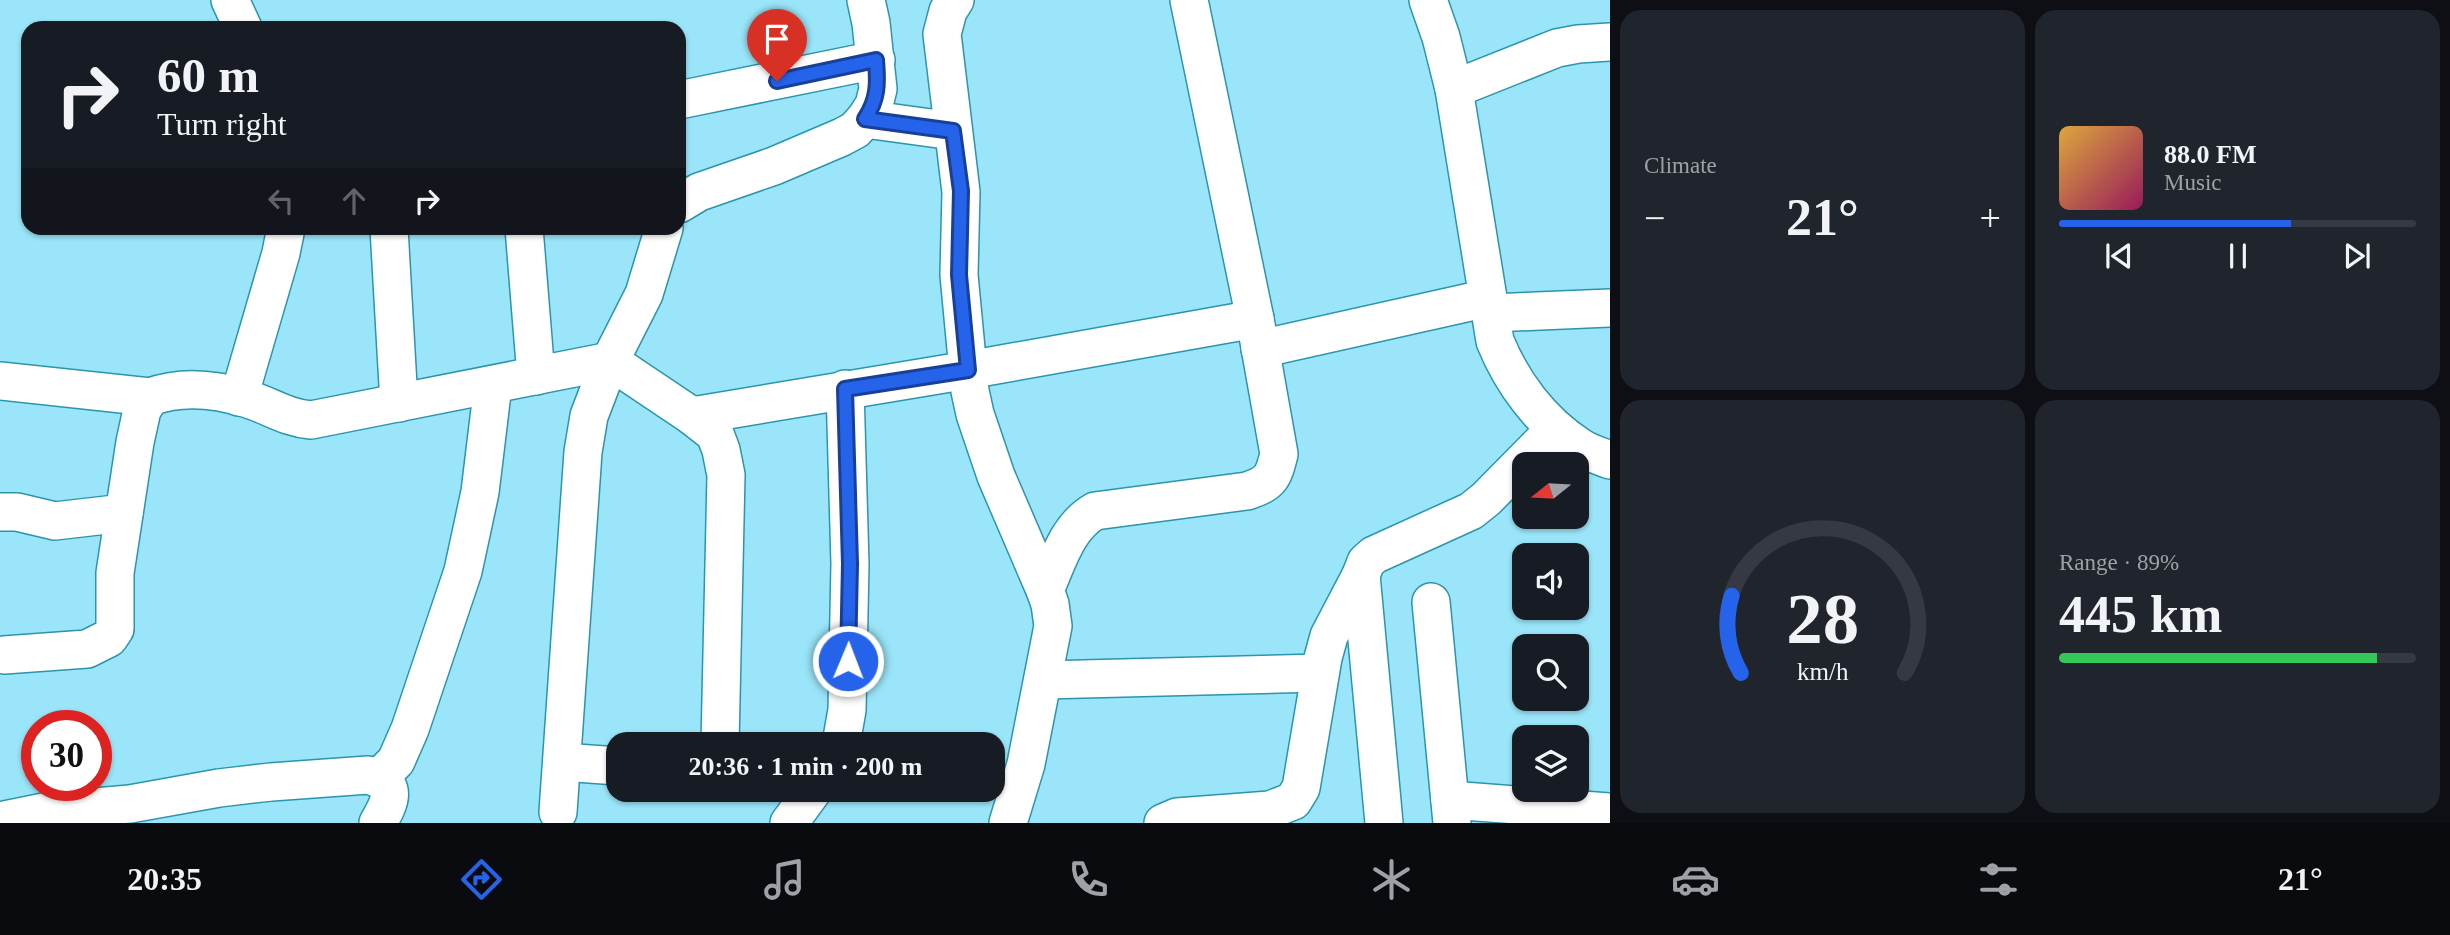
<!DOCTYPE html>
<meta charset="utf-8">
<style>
body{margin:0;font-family:"Times New Roman",serif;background:#20242c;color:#f1f3f6;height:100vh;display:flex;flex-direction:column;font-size:26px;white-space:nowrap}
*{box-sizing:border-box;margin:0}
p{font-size:23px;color:#9ea1a6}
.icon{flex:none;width:38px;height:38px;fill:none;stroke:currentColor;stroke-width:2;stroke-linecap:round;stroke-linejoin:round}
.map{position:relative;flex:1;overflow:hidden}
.details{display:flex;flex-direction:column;gap:10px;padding:10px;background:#0d0f14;width:840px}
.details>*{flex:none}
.guide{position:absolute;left:21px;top:21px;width:665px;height:214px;border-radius:21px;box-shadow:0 2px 5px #0004;background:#171b24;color:#f1f3f6;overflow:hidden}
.needle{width:46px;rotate:252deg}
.controls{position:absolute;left:1512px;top:452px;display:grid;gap:14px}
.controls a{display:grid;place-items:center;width:77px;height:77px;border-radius:14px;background:#171b24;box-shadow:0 2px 5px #0004;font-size:35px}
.speed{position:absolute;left:21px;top:710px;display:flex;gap:14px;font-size:35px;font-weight:700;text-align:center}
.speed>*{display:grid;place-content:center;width:91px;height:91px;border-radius:50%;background:#171b24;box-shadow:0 2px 5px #0004;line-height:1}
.speed .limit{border:10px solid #d22;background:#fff;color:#111}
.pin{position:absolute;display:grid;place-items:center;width:60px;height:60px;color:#fff;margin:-72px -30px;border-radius:50% 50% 50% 0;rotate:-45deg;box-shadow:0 0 7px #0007}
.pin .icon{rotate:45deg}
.me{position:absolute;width:77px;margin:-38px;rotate:1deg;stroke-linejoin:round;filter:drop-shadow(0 0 5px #0008)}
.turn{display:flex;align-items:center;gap:24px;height:147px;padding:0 21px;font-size:32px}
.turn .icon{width:91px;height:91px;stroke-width:2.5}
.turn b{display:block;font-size:49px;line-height:60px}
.lanes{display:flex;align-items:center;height:66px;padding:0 21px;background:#0003;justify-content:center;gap:35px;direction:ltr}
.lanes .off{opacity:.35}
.big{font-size:52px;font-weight:800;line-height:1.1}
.details .card{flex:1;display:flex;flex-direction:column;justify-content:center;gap:10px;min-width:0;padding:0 24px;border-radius:21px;background:#20242c}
.details .dial{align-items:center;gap:0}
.dial svg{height:182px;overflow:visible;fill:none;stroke:#363941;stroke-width:7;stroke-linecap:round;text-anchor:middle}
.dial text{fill:#f1f3f6;stroke:none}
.song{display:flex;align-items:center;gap:21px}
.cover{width:84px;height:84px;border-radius:10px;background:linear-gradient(135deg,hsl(40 70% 55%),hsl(330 70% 35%))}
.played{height:7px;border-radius:4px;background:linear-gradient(90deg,#2563eb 65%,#363941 65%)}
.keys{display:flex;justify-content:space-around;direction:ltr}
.heat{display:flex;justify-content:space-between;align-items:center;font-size:38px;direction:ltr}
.charge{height:10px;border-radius:5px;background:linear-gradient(90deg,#34c759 89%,#363941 0)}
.details .tiles{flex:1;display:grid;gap:10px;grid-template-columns:repeat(2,1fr)}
.trip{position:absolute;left:606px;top:732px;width:399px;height:70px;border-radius:21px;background:#171b24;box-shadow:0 2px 5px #0004;font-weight:800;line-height:70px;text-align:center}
.dock{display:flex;height:112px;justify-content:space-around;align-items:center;background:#090b0e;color:#9ea1a6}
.dock .icon{width:49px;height:49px}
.dock .on{color:#2563eb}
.dock b{font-size:32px;color:#f1f3f6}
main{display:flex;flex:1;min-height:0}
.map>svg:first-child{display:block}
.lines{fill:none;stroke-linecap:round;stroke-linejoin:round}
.minor-casing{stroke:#2a95ad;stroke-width:40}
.minor{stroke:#fff;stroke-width:37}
.route-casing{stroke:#184099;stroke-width:18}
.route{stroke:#2563eb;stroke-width:12}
</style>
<main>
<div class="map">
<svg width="1610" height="823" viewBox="0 0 1610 823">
<rect width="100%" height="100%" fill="#9ae5f9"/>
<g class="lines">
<defs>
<g id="minor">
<path d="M230,0L243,28"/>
<path d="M955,0L948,11L942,34L961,192L959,275L970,391L975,414L996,476L1045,590L1050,604L1053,626L1026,764L1008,823"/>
<path d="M1428,0L1441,37L1454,89L1495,341C1512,383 1541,422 1580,447C1589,453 1600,456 1610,460"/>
<path d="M1454,89L1557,48L1578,44L1610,42"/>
<path d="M679,100L876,60"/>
<path d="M865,119L953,131"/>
<path d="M679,204L699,192L774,166L842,137L855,130L865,119L874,105L878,89L871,23L866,0"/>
<path d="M389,228L399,403"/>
<path d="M524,228L536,376"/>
<path d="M1491,313L1610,308"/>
<path d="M1260,349L1488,298"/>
<path d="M0,381L150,397"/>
<path d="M239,397L281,253L286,228"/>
<path d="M692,416L968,370L1255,319"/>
<path d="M0,512H17L55,521L124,513"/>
<path d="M1045,590C1058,561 1067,527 1095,511L1247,491C1271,483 1273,478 1279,454L1255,319L1189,0"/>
<path d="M1431,602L1452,823"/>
<path d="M4,655L87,649L109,638L115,629V573L135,442L142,410L150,397C182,385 216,389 248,399C270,406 287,418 311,420L610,361L692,416L715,434L721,450L726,475L720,744"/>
<path d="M1043,680L1320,673"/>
<path d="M841,744L847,710L850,564L845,389"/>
<path d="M562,762L618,766"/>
<path d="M379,778L396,761L410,729L463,571L480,492L493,385"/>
<path d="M1450,800L1610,812"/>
<path d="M558,812L583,452L589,416L610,361L644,294L664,228"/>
<path d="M0,821L48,811L130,804L219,788L271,782L368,775C400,784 390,802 378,823"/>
<path d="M789,823L814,789"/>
<path d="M1163,823L1177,817L1270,810L1293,801L1301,788L1323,658L1329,636L1361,575"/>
<path d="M1384,823L1361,575L1366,562L1374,555L1471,511L1486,499L1555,429"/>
</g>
</defs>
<use href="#minor" class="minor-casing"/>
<use href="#minor" class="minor"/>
</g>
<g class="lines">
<defs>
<path id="route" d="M777,81L876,60C878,84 878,99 865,119L953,131L961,191L959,275L968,370L845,389L850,564L848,661"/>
</defs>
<use href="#route" class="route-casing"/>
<use href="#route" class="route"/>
</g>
</svg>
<div class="controls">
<a><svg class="needle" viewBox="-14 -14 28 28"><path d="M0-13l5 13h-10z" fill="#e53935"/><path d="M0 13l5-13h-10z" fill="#9ea1a6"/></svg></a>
<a><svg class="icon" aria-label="sound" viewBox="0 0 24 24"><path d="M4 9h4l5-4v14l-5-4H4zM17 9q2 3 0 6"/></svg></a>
<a><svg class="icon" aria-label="search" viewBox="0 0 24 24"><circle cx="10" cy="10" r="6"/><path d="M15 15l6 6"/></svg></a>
<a><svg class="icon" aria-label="layers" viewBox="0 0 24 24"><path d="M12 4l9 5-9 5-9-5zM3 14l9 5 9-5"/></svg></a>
</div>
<div class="speed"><div class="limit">30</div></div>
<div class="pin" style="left:777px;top:81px;background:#d93025"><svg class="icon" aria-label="arrive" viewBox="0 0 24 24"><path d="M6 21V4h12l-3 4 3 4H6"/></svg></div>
<svg class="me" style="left:848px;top:661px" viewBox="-20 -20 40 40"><circle r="17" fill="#2563eb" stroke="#fff" stroke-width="3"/><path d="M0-11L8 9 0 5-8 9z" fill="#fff"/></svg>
<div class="trip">20:36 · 1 min · 200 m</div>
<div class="guide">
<div class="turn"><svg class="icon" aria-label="right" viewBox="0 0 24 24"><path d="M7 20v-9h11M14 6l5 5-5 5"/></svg><div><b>60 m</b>Turn right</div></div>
<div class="lanes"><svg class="icon off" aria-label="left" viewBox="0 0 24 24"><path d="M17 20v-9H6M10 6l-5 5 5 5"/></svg><svg class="icon off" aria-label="ahead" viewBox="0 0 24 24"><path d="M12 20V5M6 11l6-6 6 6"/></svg><svg class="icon" aria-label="right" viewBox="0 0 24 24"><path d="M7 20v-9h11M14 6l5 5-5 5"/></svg></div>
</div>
</div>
<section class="details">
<div class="tiles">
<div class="card"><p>Climate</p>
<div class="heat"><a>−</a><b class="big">21°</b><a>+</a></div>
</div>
<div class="card">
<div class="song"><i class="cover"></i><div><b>88.0 FM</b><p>Music</p></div></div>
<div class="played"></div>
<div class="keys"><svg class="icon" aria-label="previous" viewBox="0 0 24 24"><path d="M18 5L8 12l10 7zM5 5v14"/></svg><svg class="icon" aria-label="pause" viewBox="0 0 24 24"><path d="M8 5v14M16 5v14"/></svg><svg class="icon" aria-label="next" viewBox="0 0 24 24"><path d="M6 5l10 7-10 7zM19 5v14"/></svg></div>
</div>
<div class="card dial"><svg viewBox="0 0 100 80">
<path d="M14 69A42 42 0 1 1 86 69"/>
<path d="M14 69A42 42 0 0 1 10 35" stroke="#2563eb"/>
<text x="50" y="56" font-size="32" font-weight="700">28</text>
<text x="50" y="72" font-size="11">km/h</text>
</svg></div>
<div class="card"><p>Range · 89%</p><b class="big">445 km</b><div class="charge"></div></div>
</div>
</section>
</main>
<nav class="dock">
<b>20:35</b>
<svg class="icon on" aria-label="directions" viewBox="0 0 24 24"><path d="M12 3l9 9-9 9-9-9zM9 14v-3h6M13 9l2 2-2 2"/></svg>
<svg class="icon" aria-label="music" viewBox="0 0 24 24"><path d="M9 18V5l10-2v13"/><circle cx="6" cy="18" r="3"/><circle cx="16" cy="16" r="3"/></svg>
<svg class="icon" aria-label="phone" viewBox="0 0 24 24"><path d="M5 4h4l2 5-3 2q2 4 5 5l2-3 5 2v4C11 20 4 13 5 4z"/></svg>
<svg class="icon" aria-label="climate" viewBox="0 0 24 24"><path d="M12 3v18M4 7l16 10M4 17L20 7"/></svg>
<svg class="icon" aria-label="car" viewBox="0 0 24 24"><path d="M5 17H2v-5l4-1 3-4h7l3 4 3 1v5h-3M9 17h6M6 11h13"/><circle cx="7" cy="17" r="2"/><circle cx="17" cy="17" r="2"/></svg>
<svg class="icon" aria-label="filters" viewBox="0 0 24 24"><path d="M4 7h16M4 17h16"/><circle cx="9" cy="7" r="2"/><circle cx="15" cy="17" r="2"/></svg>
<b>21°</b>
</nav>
